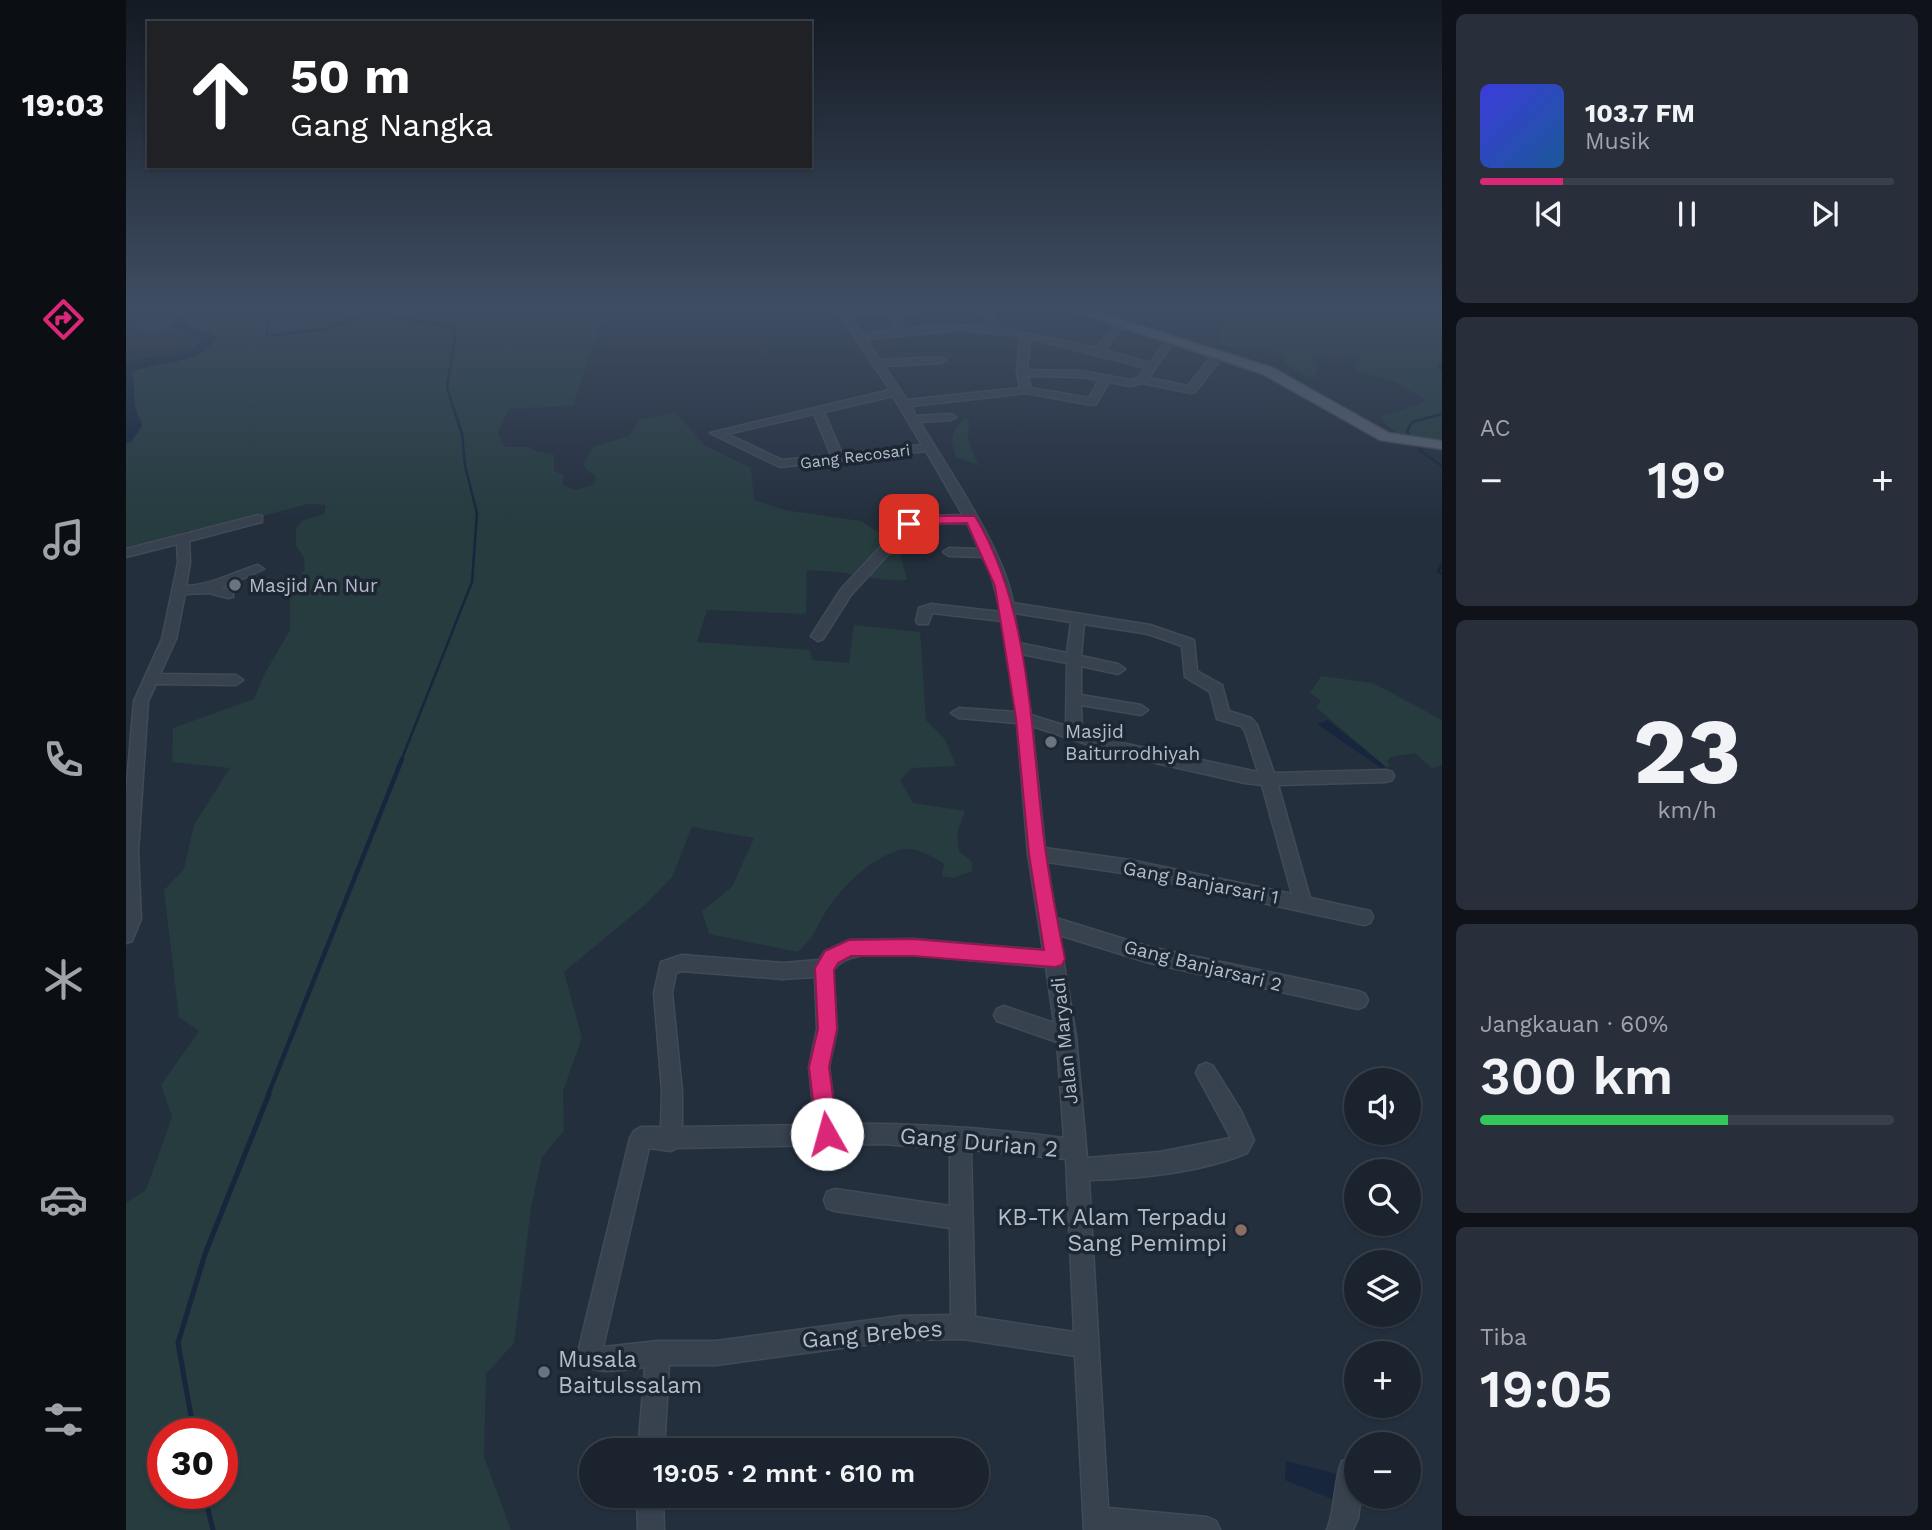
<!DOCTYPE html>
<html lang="id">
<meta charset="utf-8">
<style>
body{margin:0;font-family:"Work Sans",sans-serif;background:#282f3a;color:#f1f3f6;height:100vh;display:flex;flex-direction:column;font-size:26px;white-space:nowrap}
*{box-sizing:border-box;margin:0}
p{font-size:23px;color:#a0a4aa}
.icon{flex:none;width:38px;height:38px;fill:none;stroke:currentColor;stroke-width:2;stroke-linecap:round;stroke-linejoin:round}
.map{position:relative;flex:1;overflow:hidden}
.sheet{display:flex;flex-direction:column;gap:14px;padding:14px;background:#0f1319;width:490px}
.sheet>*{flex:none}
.guide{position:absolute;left:21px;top:21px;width:665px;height:147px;border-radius:0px;box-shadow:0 2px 5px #0004,0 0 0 2px #39404a;background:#202124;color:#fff;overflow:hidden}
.buttons{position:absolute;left:1218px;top:1068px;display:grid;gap:14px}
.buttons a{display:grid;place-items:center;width:77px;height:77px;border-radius:50%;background:#1b232e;box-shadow:0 2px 5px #0004,0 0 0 2px #39404a;font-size:35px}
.speed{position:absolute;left:21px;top:1418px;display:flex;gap:14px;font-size:35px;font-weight:700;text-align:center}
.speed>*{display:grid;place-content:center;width:91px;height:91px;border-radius:50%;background:#1b232e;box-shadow:0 2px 5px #0004,0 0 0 2px #39404a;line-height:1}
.speed .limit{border:10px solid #d22;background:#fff;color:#111}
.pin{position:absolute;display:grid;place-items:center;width:60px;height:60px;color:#fff;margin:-30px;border-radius:14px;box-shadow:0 4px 10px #0006}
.me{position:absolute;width:77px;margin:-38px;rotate:353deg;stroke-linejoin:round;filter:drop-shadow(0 0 5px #0008)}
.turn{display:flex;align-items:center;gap:24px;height:147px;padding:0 28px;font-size:32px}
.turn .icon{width:91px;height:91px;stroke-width:2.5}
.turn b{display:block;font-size:49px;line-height:60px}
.big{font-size:52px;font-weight:600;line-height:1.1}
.sheet .tile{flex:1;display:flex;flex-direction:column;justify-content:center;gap:10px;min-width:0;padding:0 24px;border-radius:10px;background:#282f3a}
.sheet .dial{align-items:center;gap:0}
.dial b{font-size:91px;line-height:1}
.song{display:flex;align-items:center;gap:21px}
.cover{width:84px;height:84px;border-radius:10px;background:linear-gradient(135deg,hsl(240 70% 55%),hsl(210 70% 35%))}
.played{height:7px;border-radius:4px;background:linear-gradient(90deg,#db2777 20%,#39404a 20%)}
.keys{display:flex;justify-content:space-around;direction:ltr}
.heat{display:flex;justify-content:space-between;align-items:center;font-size:38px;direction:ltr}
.charge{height:10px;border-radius:5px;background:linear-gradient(90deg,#34c759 60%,#39404a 0)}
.trip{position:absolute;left:453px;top:1438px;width:410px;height:70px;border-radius:35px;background:#1b232e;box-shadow:0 2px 5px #0004,0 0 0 2px #39404a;font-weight:600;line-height:70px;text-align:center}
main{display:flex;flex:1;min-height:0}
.tabs{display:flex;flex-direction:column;width:126px;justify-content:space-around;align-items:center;background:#0b0e12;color:#a0a4aa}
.tabs .icon{width:49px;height:49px}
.tabs .current{color:#db2777}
.tabs b{font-size:32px;color:#f1f3f6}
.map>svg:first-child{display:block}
.green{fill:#263c3f;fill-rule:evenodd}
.water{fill:#17263c}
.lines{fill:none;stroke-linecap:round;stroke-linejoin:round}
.stream-far2{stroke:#17263c;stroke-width:2.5}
.stream-far1{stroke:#17263c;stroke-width:4.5}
.stream{stroke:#17263c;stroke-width:5}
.river{fill:#17263c;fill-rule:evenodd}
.minor-casing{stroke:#414a57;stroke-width:3}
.major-casing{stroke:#414a57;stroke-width:3}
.minor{fill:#38414e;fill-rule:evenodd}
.major{fill:#56606e;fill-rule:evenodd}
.route{fill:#db2777;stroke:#8e194d;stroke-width:2}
.worship-dot{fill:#6b7280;stroke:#1d2633;stroke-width:2.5}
.education-dot{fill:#8d6e63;stroke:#1d2633;stroke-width:2.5}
.labels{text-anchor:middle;stroke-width:7;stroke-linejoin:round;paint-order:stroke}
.far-street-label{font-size:16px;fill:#b4bcc9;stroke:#1d2633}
.poi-label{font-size:19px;fill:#b4bcc9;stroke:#1d2633;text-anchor:start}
.street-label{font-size:19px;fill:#b4bcc9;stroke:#1d2633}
.near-street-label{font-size:23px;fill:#b4bcc9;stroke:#1d2633}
.near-poi-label{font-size:23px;fill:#b4bcc9;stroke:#1d2633;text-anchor:end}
</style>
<main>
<nav class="tabs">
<b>19:03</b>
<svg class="icon current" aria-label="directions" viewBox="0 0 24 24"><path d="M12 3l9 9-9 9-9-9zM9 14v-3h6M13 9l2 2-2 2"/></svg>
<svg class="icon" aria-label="music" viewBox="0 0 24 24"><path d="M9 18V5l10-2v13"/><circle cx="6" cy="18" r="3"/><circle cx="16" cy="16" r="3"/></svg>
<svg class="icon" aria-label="phone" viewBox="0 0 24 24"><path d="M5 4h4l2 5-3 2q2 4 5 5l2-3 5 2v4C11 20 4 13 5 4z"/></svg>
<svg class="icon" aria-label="climate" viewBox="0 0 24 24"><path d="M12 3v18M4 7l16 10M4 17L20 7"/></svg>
<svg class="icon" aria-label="car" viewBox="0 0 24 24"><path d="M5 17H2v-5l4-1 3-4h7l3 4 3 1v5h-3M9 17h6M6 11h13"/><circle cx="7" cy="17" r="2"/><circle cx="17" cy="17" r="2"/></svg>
<svg class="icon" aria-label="filters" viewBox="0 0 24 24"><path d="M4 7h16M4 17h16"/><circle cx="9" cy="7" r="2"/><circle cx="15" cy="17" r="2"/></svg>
</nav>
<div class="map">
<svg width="1316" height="1530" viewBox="0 0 1316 1530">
<rect width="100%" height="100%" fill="#242f3e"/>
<g class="green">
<path d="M36,306H480L447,406L383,409L372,433L379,447H403L409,451L428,455V471L437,475V485L449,490L468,485L470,477L460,469L458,464L466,447L503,436L513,420L549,412L578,445L625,468L628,500L659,510L735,521L772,545L781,580C747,583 717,568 681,571L680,614L581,610L571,642L684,650L686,660L723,663L728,625L794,632L800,720L819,739L830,766L786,768L774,780L787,803L839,811L831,833L833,851L846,862V871L827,878L816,876L818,864C806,855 787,846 773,850C744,859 715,887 699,913C688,931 690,935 672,952L583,934L576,911L606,887L628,838L566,827L546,877L521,903L438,972L456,1038L437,1091L438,1131L416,1157L405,1208L388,1343L360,1374L358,1457L385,1530H0V1203L20,1190L46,1117L35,1085L73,1031L53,1017L38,890L58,869L68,825L104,768L46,762L47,728L128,699L138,675L164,630V593L179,569L178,558L170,546V528L177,520L199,514V505L182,504L121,520L118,517L66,533L62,530L44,538L0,549V441L12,434L16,422L7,408L4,378L14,365C37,358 74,361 87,338C73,319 41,332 21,335L18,330L3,327ZM37,1433H96V1493H37Z"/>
<path d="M1092,306H1316V440C1291,439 1268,440 1254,416L1295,404L1299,400L1268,381L1230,371V360L1225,356L1185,355L1192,365L1188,376L1181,378L1158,363L1154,353L1093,345Z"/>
<path d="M839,418L843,420L842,439L852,465L830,457C824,437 825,433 839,418Z"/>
<path d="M1195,676L1247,683L1316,720V765L1306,768L1289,753L1265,757L1261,761L1264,766L1260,767L1190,707L1195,701L1184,693Z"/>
</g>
<g class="water">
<path d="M1202,720L1260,767L1255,768L1191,724Z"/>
<path d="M1160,1461L1215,1475L1216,1503L1159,1480Z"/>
</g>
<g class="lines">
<g class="stream-far2">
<path d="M141,306V336L202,329L228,318L248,315L319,325L330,331L321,388L336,434L339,466L351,513L346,582L275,761"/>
<path d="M1316,363L1313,365L1316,369"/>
<path d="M1316,414L1286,422L1281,432L1296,452L1316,466"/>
<path d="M1316,564L1312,571L1316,574"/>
</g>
<path class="stream-far1" d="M142,1095L276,759"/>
<g class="stream">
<path d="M68,1433L52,1343L79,1254L143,1094"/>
<path d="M78,1493L87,1530"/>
</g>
<path class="river" d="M75,306H94L62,318L58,324L90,336L91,339C71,366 31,361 2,373L7,377L9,406L16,426L5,442L0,443V364C23,352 58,361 77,340L44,326L54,312Z"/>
<defs>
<g id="minor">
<path d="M708,306H718L720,310L785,306L786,313L773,320L777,329L816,325L861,326L857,306H867L870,327L970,348L994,321L999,324L978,350L1024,363L1042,336H1048L1050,338L1023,378L1062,386L1089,352H1097V356L1069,392L1065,393L1016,383L1004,386L983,382L970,404L966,405L900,393L785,406L790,416L825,414L830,417L825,420L794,422C822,470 878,549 887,603L1024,625L1068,640L1071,671L1096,685L1103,711L1125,718L1131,725L1148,773L1260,770L1266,772L1268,776L1266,780L1260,782L1152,785L1184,898L1244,911L1247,917L1244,923L1238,925L1004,874L921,862L930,918L1024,947L1232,991L1239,994L1242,1000L1239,1006L1232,1009L1024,963L933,935L950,1036L961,1158L1034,1152L1105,1138L1070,1073L1073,1066L1080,1063L1087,1066L1115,1111L1128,1140L1121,1153C1076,1172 1012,1179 963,1180L982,1508L1081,1517L1090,1521L1094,1530H958L949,1356L837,1339L775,1340L590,1365H543L538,1451H512L519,1367C494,1369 458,1382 453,1348L504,1138L508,1131L515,1127H535L536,1091L528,993L535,962L556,955L657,963L693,960L699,951L723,940L787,939L917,950L902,854L891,723L833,718L825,713L833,708L890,712L876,621L806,613L802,624H792L790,621L793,608L805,604L875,612L865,574L857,557L823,556L817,552L823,548L853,549L841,523L795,524L787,527L725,595L697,639L692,641L685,636L715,589L779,521L794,516L837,515L800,451L654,467L584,433L764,390ZM775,311L763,319L768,330L736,334L724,315ZM833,330L894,336L891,373L894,388L781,400L758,366L815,363L820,360L815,357L754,360L740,339ZM904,338L1020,368L1012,378L1004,380L956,371L901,370ZM902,376L956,377L973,380L963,398L905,388ZM767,396L796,445L716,454L698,412ZM688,414L705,455L656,460L601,434ZM888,613L945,622L941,653L893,643ZM958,624L1022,634L1056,646L1059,677L1084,692L1091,719L1115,726L1119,731L1132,772L991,742L956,731L955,705L1015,715L1022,710L1015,705L955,695V666L992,674L999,669L992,664L955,656ZM895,654L941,663L940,726L905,715ZM906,726L990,754L1119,783L1136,785L1166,894L1004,860L919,848ZM787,955L920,967L928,1023L878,1006L871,1009L868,1015L871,1021L931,1042L938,1138C863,1128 787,1123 710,1124L703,1067L711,1029L707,970C723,948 762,956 787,955ZM556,971L657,979L689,977L691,1029L683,1067L689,1125L556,1127V1091L546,993L550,973ZM757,1144L824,1149V1206L709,1189L701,1192L698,1200L701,1208L709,1211L824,1228L825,1315L775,1316L590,1341H532L477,1347L523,1148L545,1151L551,1148ZM845,1150L940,1159L948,1332L849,1317Z"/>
<path d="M132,515L136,516V522L63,541L64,563L60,586C86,585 107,572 132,565L138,569L95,588L107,591V597L102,598L83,593L59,594L50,639L34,674L110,675L117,680L110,685L30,684L22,701L12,851L15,919L6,941L0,943V795L8,701L36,639L52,563L51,544L0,557V549Z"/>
<path d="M1225,1457L1230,1459V1496H1235L1232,1518L1227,1530H1201C1210,1508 1207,1483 1216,1461Z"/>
<path d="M511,1496H537L538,1530H512Z"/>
</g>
<path id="major" d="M933,306H952L1147,368L1263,433L1316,441V449L1254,440L1137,374Z"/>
</defs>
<use href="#minor" class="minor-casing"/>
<use href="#major" class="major-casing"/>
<use href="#minor" class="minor"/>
<use href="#major" class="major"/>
</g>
<linearGradient id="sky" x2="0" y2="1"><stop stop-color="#141a22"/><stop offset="0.59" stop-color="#3f4d63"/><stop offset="1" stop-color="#3f4d63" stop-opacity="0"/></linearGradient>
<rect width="1316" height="520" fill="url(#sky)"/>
<path class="route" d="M794,516H849C908,614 904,743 920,854C925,889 932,924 939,959L936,965L929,967L787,956H725L712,963L708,970L711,1029L703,1067L712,1134L709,1142L701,1145L694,1142L691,1134L683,1067L692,1029L689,968L699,951L723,940L787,939L918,950L903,854L890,718L869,586L841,523L796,524L783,527L777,524Z"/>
<g class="worship-dot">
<circle cx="109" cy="585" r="7"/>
<circle cx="925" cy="742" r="7"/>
<circle cx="418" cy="1372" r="7"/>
</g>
<circle class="education-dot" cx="1115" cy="1230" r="7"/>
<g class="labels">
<g class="far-street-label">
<text transform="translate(729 456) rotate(-7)" y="6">Gang Recosari</text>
</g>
<g class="poi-label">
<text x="123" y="592">Masjid An Nur</text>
<text x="939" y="738">Masjid<tspan x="939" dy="22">Baiturrodhiyah</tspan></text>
</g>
<g class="street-label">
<text transform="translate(1075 882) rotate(11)" y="7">Gang Banjarsari 1</text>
<text transform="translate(1077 965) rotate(14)" y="7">Gang Banjarsari 2</text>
<text transform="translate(938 1041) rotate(-96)" y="7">Jalan Maryadi</text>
</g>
<g class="near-street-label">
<text transform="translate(853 1142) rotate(5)" y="8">Gang Durian 2</text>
<text transform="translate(746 1334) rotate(-5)" y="8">Gang Brebes</text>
</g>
<g class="near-poi-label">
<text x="1101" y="1225">KB-TK Alam Terpadu<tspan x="1101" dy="26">Sang Pemimpi</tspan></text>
<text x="432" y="1367" text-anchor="start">Musala<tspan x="432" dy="26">Baitulssalam</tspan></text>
</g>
</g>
</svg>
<div class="buttons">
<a><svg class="icon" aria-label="sound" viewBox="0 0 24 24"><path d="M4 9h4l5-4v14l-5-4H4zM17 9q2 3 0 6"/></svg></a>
<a><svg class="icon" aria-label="search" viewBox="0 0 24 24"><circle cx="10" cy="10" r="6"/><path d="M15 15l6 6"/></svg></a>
<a><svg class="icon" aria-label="layers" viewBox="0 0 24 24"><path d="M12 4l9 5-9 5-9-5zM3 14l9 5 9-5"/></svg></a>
<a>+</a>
<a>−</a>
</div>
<div class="speed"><div class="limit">30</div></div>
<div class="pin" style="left:783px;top:524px;background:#d93025"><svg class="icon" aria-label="arrive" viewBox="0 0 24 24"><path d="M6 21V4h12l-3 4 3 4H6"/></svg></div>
<svg class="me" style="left:701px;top:1134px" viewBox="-20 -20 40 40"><circle r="19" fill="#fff"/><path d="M0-13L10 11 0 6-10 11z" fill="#db2777"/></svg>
<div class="trip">19:05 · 2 mnt · 610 m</div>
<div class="guide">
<div class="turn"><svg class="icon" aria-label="ahead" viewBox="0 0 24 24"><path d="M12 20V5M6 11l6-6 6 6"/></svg><div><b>50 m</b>Gang Nangka</div></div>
</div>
</div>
<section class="sheet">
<div class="tile">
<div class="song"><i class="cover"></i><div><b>103.7 FM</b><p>Musik</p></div></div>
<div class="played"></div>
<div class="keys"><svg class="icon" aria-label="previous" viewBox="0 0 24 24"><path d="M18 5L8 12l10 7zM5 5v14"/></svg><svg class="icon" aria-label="pause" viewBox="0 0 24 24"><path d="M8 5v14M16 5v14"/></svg><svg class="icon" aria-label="next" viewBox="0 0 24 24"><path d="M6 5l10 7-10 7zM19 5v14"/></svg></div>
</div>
<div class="tile"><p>AC</p>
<div class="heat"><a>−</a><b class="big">19°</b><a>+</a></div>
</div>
<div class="tile dial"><b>23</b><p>km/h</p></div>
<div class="tile"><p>Jangkauan · 60%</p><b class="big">300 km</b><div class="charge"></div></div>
<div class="tile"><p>Tiba</p><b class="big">19:05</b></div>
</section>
</main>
